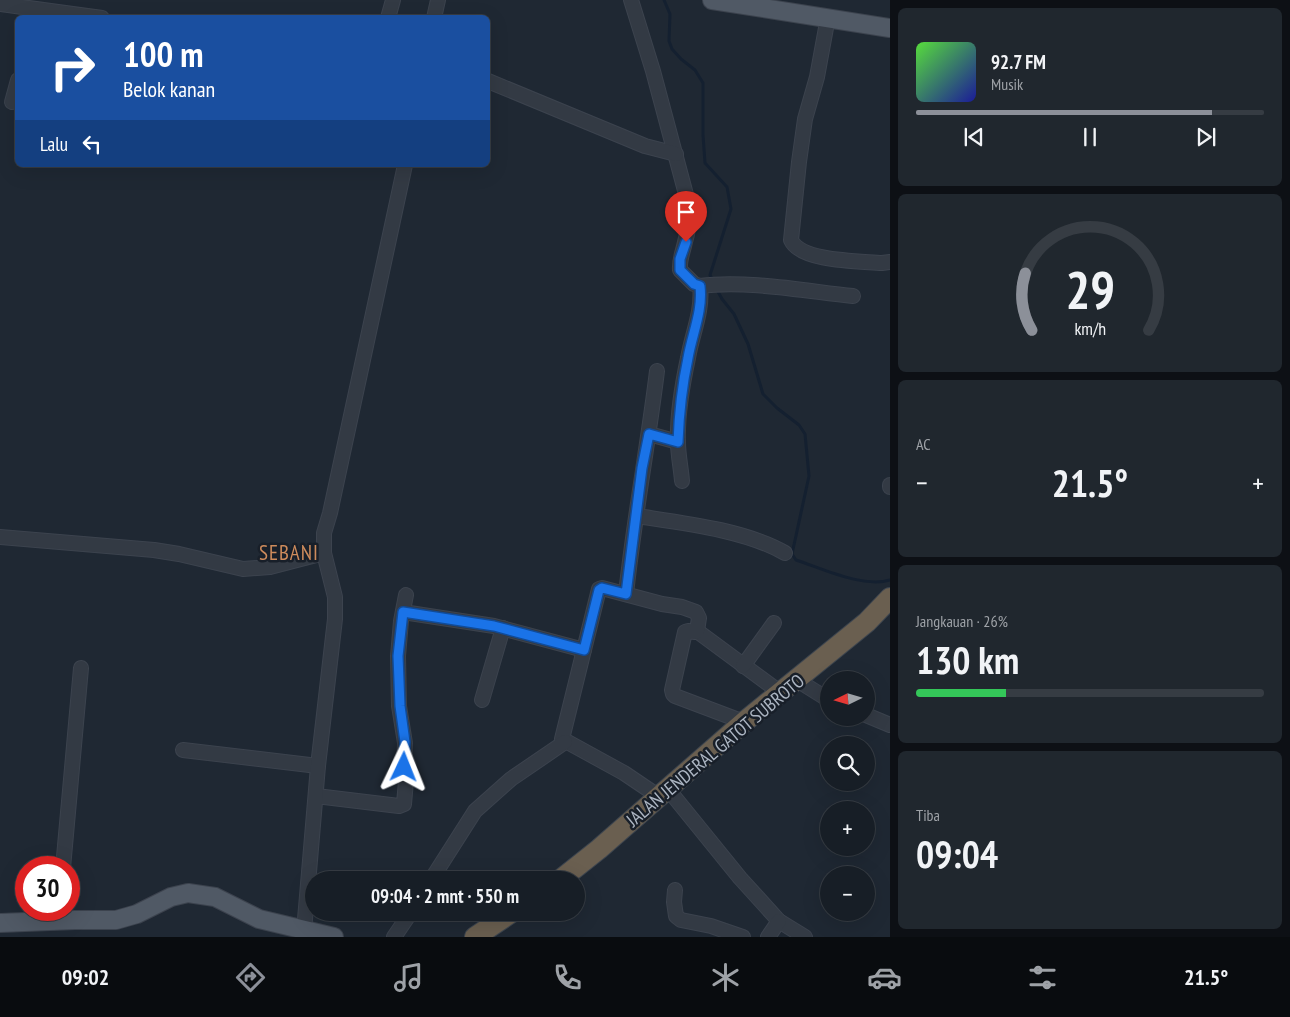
<!DOCTYPE html>
<html lang="id">
<meta charset="utf-8">
<style>
body{margin:0;font-family:"PT Sans Narrow",sans-serif;background:#20272e;color:#f1f3f6;height:100vh;display:flex;flex-direction:column;font-size:19px;white-space:nowrap}
*{box-sizing:border-box;margin:0}
p{font-size:16px;color:#9ea2a7}
.icon{flex:none;width:28px;height:28px;fill:none;stroke:currentColor;stroke-width:2;stroke-linecap:round;stroke-linejoin:round}
.map{position:relative;flex:1;overflow:hidden}
.side{display:flex;flex-direction:column;gap:8px;padding:8px;background:#0d1015;width:400px}
.side>*{flex:none}
.guide{position:absolute;left:15px;top:15px;width:475px;height:152px;border-radius:8px;box-shadow:0 5px 20px #0002,0 0 0 1px #363c43;background:#1a4fa0;color:#fff;overflow:hidden}
.needle{width:32px;rotate:265deg}
.controls{position:absolute;left:820px;top:671px;display:grid;gap:10px}
.controls a{display:grid;place-items:center;width:55px;height:55px;border-radius:50%;background:#171e26;box-shadow:0 5px 20px #0002,0 0 0 1px #363c43;font-size:25px}
.speed{position:absolute;left:15px;top:856px;display:flex;gap:10px;font-size:25px;font-weight:700;text-align:center}
.speed>*{display:grid;place-content:center;width:65px;height:65px;border-radius:50%;background:#171e26;box-shadow:0 5px 20px #0002,0 0 0 1px #363c43;line-height:1}
.speed .limit{border:8px solid #d22;background:#fff;color:#111}
.pin{position:absolute;display:grid;place-items:center;width:42px;height:42px;color:#fff;margin:-51px -21px;border-radius:50% 50% 50% 0;rotate:-45deg;box-shadow:0 0 5px #0007}
.pin .icon{rotate:45deg}
.me{position:absolute;width:55px;margin:-28px;rotate:2deg;stroke-linejoin:round;filter:drop-shadow(0 0 4px #0008)}
.turn{display:flex;align-items:center;gap:18px;height:105px;padding:0 25px;font-size:22px}
.turn .icon{width:65px;height:65px;stroke-width:2.5}
.turn b{display:block;font-size:35px;line-height:42px}
.then{display:flex;align-items:center;height:48px;padding:0 25px;background:#0003;gap:10px;font-size:19px}
.big{font-size:38px;font-weight:600;line-height:1.1}
.side .tile{flex:1;display:flex;flex-direction:column;justify-content:center;gap:8px;min-width:0;padding:0 18px;border-radius:8px;background:#20272e}
.side .dial{align-items:center;gap:0}
.dial svg{height:130px;overflow:visible;fill:none;stroke:#363c43;stroke-width:7;stroke-linecap:round;text-anchor:middle}
.dial text{fill:#f1f3f6;stroke:none}
.song{display:flex;align-items:center;gap:15px}
.cover{width:60px;height:60px;border-radius:8px;background:linear-gradient(135deg,hsl(110 70% 55%),hsl(240 70% 35%))}
.played{height:5px;border-radius:2px;background:linear-gradient(90deg,#8c9099 85%,#363c43 85%)}
.keys{display:flex;justify-content:space-around;direction:ltr}
.heat{display:flex;justify-content:space-between;align-items:center;font-size:28px;direction:ltr}
.charge{height:8px;border-radius:4px;background:linear-gradient(90deg,#34c759 26%,#363c43 0)}
.trip{position:absolute;left:305px;top:871px;width:280px;height:50px;border-radius:25px;background:#171e26;box-shadow:0 5px 20px #0002,0 0 0 1px #363c43;font-weight:600;line-height:50px;text-align:center}
.menu{display:flex;height:80px;justify-content:space-around;align-items:center;background:#090c0f;color:#9ea2a7}
.menu .icon{width:35px;height:35px}
.menu .current{color:#8c9099}
.menu b{font-size:22px;color:#f1f3f6}
main{display:flex;flex:1;min-height:0}
.map>svg:first-child{display:block}
.lines{fill:none;stroke-linecap:round;stroke-linejoin:round}
.stream{stroke:#142030;stroke-width:3}
.minor-casing{stroke:#3c434e;stroke-width:16}
.major-casing{stroke:#3c434e;stroke-width:20}
.highway-casing{stroke:#3d454f;stroke-width:22}
.minor{stroke:#333a44;stroke-width:14}
.major{stroke:#505965;stroke-width:18}
.highway{stroke:#6a5f50;stroke-width:20}
.route-casing{stroke:#114b97;stroke-width:12}
.route{stroke:#1a73e8;stroke-width:9}
.labels{text-anchor:middle;stroke-width:5;stroke-linejoin:round;paint-order:stroke}
.street-label{font-size:19px;fill:#acb5c2;stroke:#181f29}
.quarter-label{font-size:21px;letter-spacing:1px;fill:#cd8b5c;stroke:#181f29}
</style>
<main>
<div class="map">
<svg width="890" height="937" viewBox="0 0 890 937">
<rect width="100%" height="100%" fill="#1f2833"/>
<g class="lines">
<g class="stream">
<path d="M664,0L670,14L669,41L672,49L681,59L695,70L703,83V135L705,163L727,187L731,209L710,275L713,281"/>
<path d="M716,288L722,299L734,314L748,344L763,394L777,408L799,425L805,434L809,476L792,554L796,560C823,569 863,588 890,580"/>
</g>
<defs>
<g id="minor">
<path d="M631,0L653,71L688,202C690,215 689,229 685,242C683,252 679,260 680,270L694,284L700,286C703,311 692,334 688,358C682,386 677,414 678,442C678,455 681,468 682,481"/>
<path d="M0,4L102,18"/>
<path d="M828,17L817,77L805,119L799,162L791,240C801,262 860,261 882,263L890,262"/>
<path d="M388,18L393,0"/>
<path d="M434,18L438,0"/>
<path d="M488,81L645,146L676,154"/>
<path d="M12,102L18,80"/>
<path d="M700,286C747,280 805,291 853,296"/>
<path d="M649,434L678,442"/>
<path d="M890,487V485"/>
<path d="M637,516C683,523 745,530 785,553"/>
<path d="M0,537L154,550L179,554L243,569L270,567L324,553"/>
<path d="M626,594C634,519 648,445 657,371"/>
<path d="M403,612L494,626L584,650"/>
<path d="M697,631L781,693"/>
<path d="M743,666L774,623"/>
<path d="M797,680L829,700"/>
<path d="M482,700L503,628"/>
<path d="M866,715L890,725"/>
<path d="M183,750L318,766"/>
<path d="M667,788L740,878L779,921L805,937"/>
<path d="M316,796L399,806L404,804L406,781L404,767L405,743L399,706L398,656L401,621L406,595"/>
<path d="M658,796L624,773L562,739L599,589L602,588L662,604L682,607L696,612L699,618L697,631L695,632L688,631L685,632L672,690L673,694L675,696L744,722"/>
<path d="M63,868L81,668"/>
<path d="M431,880L475,811L511,779L565,742"/>
<path d="M675,890L674,902L676,916L681,920L711,926L743,937"/>
<path d="M304,931L318,766L335,619V597L324,553V533L330,513L405,165"/>
<path d="M394,937L411,912"/>
<path d="M768,937L779,921"/>
</g>
<g id="major">
<path d="M712,0L890,28"/>
<path d="M0,923L75,920H116L137,914L171,897L188,893L215,897L259,919L334,937"/>
</g>
<g id="highway">
<path d="M560,880L599,849L744,722L867,622L890,598"/>
<path d="M475,937L512,912"/>
</g>
</defs>
<use href="#minor" class="minor-casing"/>
<use href="#major" class="major-casing"/>
<use href="#highway" class="highway-casing"/>
<use href="#minor" class="minor"/>
<use href="#major" class="major"/>
<use href="#highway" class="highway"/>
</g>
<g class="lines">
<defs>
<path id="route" d="M404,767L405,742L400,706L398,656L403,612L494,626L584,650L599,590L602,588L626,594L642,468L649,434L678,442C679,414 682,386 688,358C692,334 703,311 700,286L694,284L680,270V259L686,242"/>
</defs>
<use href="#route" class="route-casing"/>
<use href="#route" class="route"/>
</g>
<g class="labels">
<g class="street-label">
<text transform="translate(715 750) rotate(-40)" y="7">JALAN JENDERAL GATOT SUBROTO</text>
</g>
<g class="quarter-label">
<text x="289" y="560">SEBANI</text>
</g>
</g>
</svg>
<div class="controls">
<a><svg class="needle" viewBox="-14 -14 28 28"><path d="M0-13l5 13h-10z" fill="#e53935"/><path d="M0 13l5-13h-10z" fill="#9ea2a7"/></svg></a>
<a><svg class="icon" aria-label="search" viewBox="0 0 24 24"><circle cx="10" cy="10" r="6"/><path d="M15 15l6 6"/></svg></a>
<a>+</a>
<a>−</a>
</div>
<div class="speed"><div class="limit">30</div></div>
<div class="pin" style="left:686px;top:242px;background:#d93025"><svg class="icon" aria-label="arrive" viewBox="0 0 24 24"><path d="M6 21V4h12l-3 4 3 4H6"/></svg></div>
<svg class="me" style="left:404px;top:767px" viewBox="-20 -20 40 40"><path d="M0-17L14 15 0 8-14 15z" fill="#1a73e8" stroke="#fff" stroke-width="4"/></svg>
<div class="trip">09:04 · 2 mnt · 550 m</div>
<div class="guide">
<div class="turn"><svg class="icon" aria-label="right" viewBox="0 0 24 24"><path d="M7 20v-9h11M14 6l5 5-5 5"/></svg><div><b>100 m</b>Belok kanan</div></div>
<div class="then">Lalu<svg class="icon" aria-label="left" viewBox="0 0 24 24"><path d="M17 20v-9H6M10 6l-5 5 5 5"/></svg></div>
</div>
</div>
<section class="side">
<div class="tile">
<div class="song"><i class="cover"></i><div><b>92.7 FM</b><p>Musik</p></div></div>
<div class="played"></div>
<div class="keys"><svg class="icon" aria-label="previous" viewBox="0 0 24 24"><path d="M18 5L8 12l10 7zM5 5v14"/></svg><svg class="icon" aria-label="pause" viewBox="0 0 24 24"><path d="M8 5v14M16 5v14"/></svg><svg class="icon" aria-label="next" viewBox="0 0 24 24"><path d="M6 5l10 7-10 7zM19 5v14"/></svg></div>
</div>
<div class="tile dial"><svg viewBox="0 0 100 80">
<path d="M14 69A42 42 0 1 1 86 69"/>
<path d="M14 69A42 42 0 0 1 10 34" stroke="#8c9099"/>
<text x="50" y="56" font-size="32" font-weight="700">29</text>
<text x="50" y="72" font-size="11">km/h</text>
</svg></div>
<div class="tile"><p>AC</p>
<div class="heat"><a>−</a><b class="big">21.5°</b><a>+</a></div>
</div>
<div class="tile"><p>Jangkauan · 26%</p><b class="big">130 km</b><div class="charge"></div></div>
<div class="tile"><p>Tiba</p><b class="big">09:04</b></div>
</section>
</main>
<nav class="menu">
<b>09:02</b>
<svg class="icon current" aria-label="directions" viewBox="0 0 24 24"><path d="M12 3l9 9-9 9-9-9zM9 14v-3h6M13 9l2 2-2 2"/></svg>
<svg class="icon" aria-label="music" viewBox="0 0 24 24"><path d="M9 18V5l10-2v13"/><circle cx="6" cy="18" r="3"/><circle cx="16" cy="16" r="3"/></svg>
<svg class="icon" aria-label="phone" viewBox="0 0 24 24"><path d="M5 4h4l2 5-3 2q2 4 5 5l2-3 5 2v4C11 20 4 13 5 4z"/></svg>
<svg class="icon" aria-label="climate" viewBox="0 0 24 24"><path d="M12 3v18M4 7l16 10M4 17L20 7"/></svg>
<svg class="icon" aria-label="car" viewBox="0 0 24 24"><path d="M5 17H2v-5l4-1 3-4h7l3 4 3 1v5h-3M9 17h6M6 11h13"/><circle cx="7" cy="17" r="2"/><circle cx="17" cy="17" r="2"/></svg>
<svg class="icon" aria-label="filters" viewBox="0 0 24 24"><path d="M4 7h16M4 17h16"/><circle cx="9" cy="7" r="2"/><circle cx="15" cy="17" r="2"/></svg>
<b>21.5°</b>
</nav>
